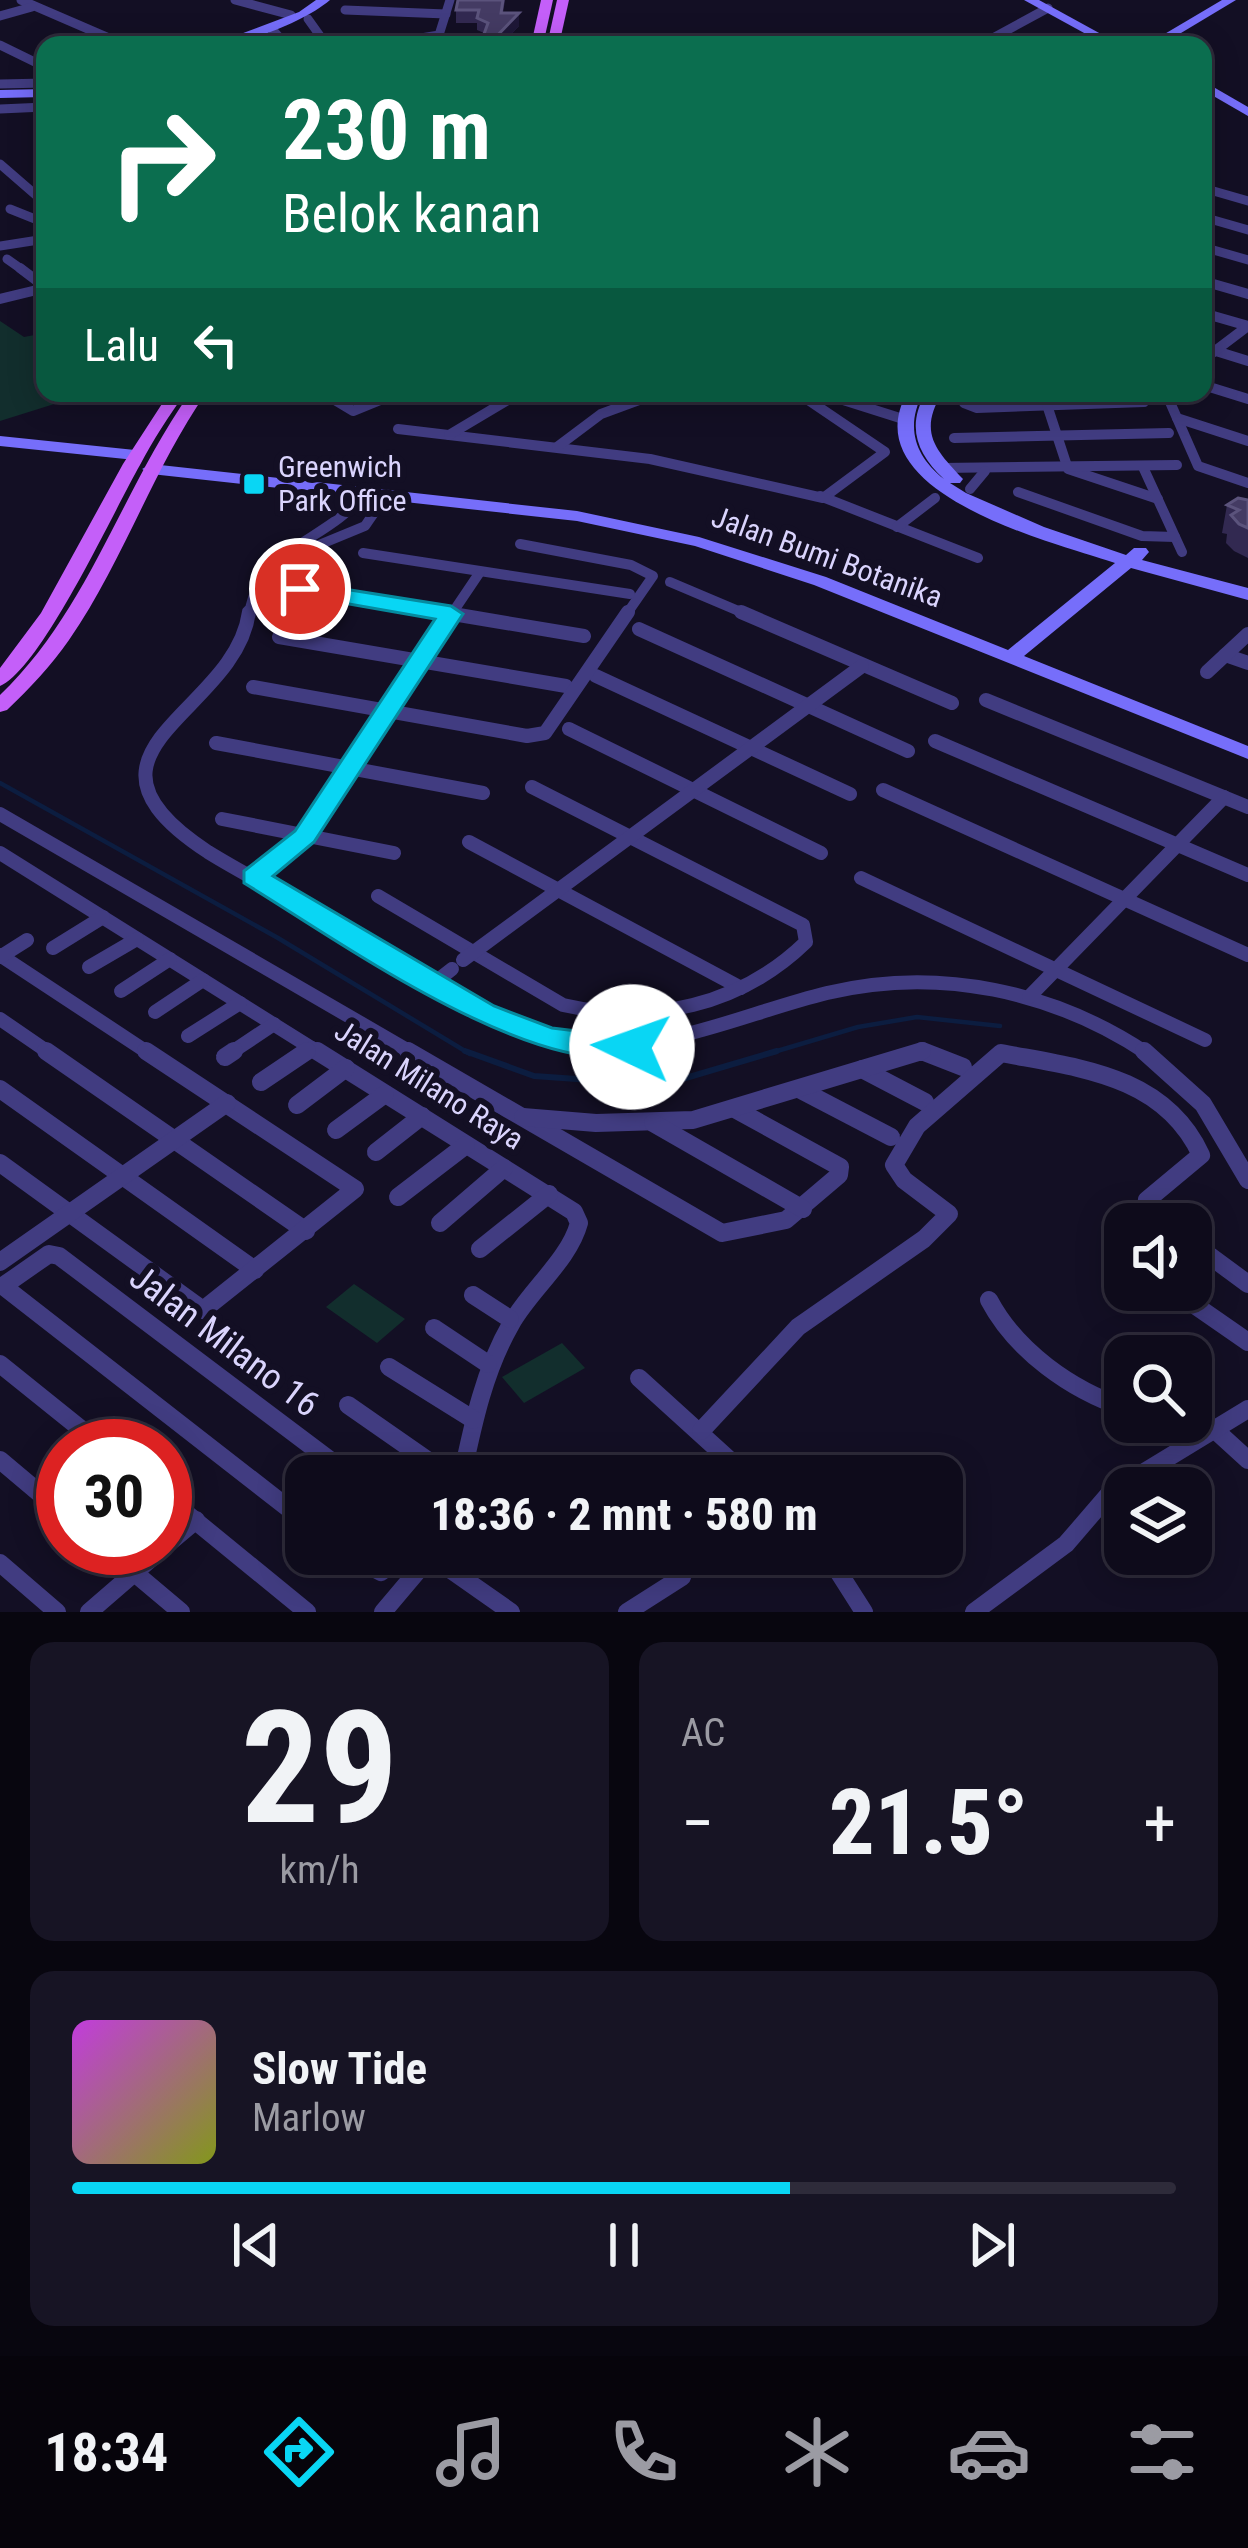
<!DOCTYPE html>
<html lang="id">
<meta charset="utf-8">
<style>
body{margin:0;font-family:"Roboto Condensed",sans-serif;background:#171424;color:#f1f3f6;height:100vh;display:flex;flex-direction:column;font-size:45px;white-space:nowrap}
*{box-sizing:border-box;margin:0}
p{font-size:39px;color:#9b9ba3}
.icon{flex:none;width:66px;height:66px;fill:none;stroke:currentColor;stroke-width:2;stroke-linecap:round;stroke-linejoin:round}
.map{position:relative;height:1612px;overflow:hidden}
.drawer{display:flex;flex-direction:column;gap:30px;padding:30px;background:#08060f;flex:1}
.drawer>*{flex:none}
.guide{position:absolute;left:36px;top:36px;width:1176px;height:366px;border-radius:24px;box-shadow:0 6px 30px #0003,0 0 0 3px #2e2b3a;background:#0b6e4f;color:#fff;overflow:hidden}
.buttons{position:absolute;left:1104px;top:1203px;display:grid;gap:24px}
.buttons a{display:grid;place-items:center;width:108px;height:108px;border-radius:24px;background:#0e0b1b;box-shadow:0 6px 30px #0003,0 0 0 3px #2e2b3a;font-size:60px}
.speed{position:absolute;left:36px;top:1419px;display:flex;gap:24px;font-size:60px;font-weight:700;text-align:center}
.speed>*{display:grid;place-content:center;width:156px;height:156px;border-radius:50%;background:#0e0b1b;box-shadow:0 6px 30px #0003,0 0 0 3px #2e2b3a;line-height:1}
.speed .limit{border:18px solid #d22;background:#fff;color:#111}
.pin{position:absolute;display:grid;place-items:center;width:102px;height:102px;color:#fff;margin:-51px;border:6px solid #fff;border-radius:50%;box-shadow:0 3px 12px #0007}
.me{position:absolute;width:132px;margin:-66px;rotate:273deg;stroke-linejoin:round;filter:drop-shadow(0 0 9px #0008)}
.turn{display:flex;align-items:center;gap:42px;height:252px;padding:0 48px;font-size:54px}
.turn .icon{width:156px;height:156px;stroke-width:2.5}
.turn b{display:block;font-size:84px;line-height:102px}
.then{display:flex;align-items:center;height:114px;padding:0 48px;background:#0003;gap:24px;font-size:45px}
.big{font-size:90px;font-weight:800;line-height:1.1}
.drawer .card{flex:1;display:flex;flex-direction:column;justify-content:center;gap:18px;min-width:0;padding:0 42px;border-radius:24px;background:#171424}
.drawer .dial{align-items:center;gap:0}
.dial b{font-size:156px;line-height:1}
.song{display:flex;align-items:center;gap:36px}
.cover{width:144px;height:144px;border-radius:18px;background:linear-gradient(135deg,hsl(290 70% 55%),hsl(70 70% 35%))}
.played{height:12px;border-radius:6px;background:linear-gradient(90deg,#09d6f4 65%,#2e2b3a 65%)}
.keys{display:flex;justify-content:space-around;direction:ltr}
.heat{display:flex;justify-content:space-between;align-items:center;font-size:66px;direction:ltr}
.drawer .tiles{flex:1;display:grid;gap:30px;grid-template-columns:1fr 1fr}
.card:last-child{grid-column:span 2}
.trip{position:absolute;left:285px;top:1455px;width:678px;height:120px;border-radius:24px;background:#0e0b1b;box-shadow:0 6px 30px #0003,0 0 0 3px #2e2b3a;font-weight:800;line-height:120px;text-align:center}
.menu{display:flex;height:192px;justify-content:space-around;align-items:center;background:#06040b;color:#9b9ba3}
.menu .icon{width:84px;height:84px}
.menu .on{color:#09d6f4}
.menu b{font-size:54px;color:#f1f3f6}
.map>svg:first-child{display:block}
.green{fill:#122e2d}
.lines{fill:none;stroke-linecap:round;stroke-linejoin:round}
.stream-far1{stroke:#0c1d40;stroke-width:4.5}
.stream{stroke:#0c1d40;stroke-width:6}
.street-far3{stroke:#413c81;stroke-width:9}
.street-far2{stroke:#413c81;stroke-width:10}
.street-far1{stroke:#413c81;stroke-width:14}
.street{stroke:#413c81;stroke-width:18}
.secondary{fill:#766efa;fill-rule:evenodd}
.primary{fill:#c45ff9;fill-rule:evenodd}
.wall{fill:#322951}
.shaded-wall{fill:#1e1737}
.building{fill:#443b63;stroke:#5b537c;stroke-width:3}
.route{fill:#09d6f4;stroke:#068b9f;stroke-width:3}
.poi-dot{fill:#09d6f4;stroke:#130f24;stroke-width:4.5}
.labels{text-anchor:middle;stroke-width:12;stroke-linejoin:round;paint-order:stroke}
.poi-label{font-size:30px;fill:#dad4fd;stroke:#130f24;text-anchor:start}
.street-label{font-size:30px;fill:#dad4fd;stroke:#130f24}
.near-street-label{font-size:36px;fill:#dad4fd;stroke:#130f24}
</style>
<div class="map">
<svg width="1248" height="1612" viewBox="0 0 1248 1612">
<rect width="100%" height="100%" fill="#130f24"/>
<g class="green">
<path d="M0,321L24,337L45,333V393L83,395L0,421Z"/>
<path d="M354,1284L405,1319L377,1343L326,1307Z"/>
<path d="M562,1343L585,1368L524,1403L502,1377Z"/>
</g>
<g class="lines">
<g class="stream-far1">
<path d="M0,783L278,938L470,1054"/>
<path d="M767,1054L858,1027L917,1017L1000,1026"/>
</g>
<path class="stream" d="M465,1051L534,1076L662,1085L777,1051"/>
<g class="street-far3">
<path d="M21,0L125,45"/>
<path d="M235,0L291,15"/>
<path d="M345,10L446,14"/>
<path d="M0,16L32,7"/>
<path d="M308,19L323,40L439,45"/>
<path d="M272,29L286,45"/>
<path d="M421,38L439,35L450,0"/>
<path d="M0,45L45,67"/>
<path d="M164,45L225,41"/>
<path d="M980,45L1048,8"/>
<path d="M0,84L45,83"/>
<path d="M0,109L45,107"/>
<path d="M0,164L45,203"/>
<path d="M1203,188L1248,201"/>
<path d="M10,209L45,223"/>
<path d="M1203,217L1248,230"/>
<path d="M0,246L45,239"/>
<path d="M1203,247L1248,260"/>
<path d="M7,259L24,271"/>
</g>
<g class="street-far2">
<path d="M20,268L45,287"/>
<path d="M1203,281L1248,294"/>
<path d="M0,299L45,288"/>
<path d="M1203,313L1248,326"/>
<path d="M1203,347L1248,361"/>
<path d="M1203,360L1248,326"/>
<path d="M1203,385L1248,399"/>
<path d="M323,393L353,411L397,393"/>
<path d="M598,393L626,404"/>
<path d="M821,393L903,419"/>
<path d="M968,393L964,403L977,408L1144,402"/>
<path d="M1166,393L1198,466L1248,483"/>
<path d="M1047,405L1068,469L1158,499"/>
<path d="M1177,418L1248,441"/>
<path d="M398,429L650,459L823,498L885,452L798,393"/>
<path d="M449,435L516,395"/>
<path d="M954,438L1169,433"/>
<path d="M557,447L601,414L658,393"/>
<path d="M1143,467L1182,552"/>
<path d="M941,468L1177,465"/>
<path d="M970,489L985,471"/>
<path d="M1018,492L1142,536L1175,537"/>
<path d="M820,496L978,558"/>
<path d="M897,527L935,498"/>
<path d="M520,544L631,565L653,576L626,615"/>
<path d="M363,553L630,594"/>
<path d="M297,554L365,526L387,494"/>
<path d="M670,582L748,615"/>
<path d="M300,589L459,615"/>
<path d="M249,615C259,544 329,543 366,491"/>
<path d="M451,615L480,572"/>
</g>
<g class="street-far1">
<path d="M249,612C235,715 52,750 208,852C250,878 294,899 335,925C408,970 482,1030 569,1043C661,1056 741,1014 827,993C938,966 1054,991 1148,1054"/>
<path d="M441,612L584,636"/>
<path d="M741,612L952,703"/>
<path d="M639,629L908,751"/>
<path d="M279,637L566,686"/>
<path d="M1225,655L1248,663"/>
<path d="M1207,672L1248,634"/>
<path d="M596,676L850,794"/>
<path d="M253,687L527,736L545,733L628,612"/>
<path d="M986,700L1248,807"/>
<path d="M569,729L821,853"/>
<path d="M935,741L1248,875"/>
<path d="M216,743L483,793"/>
<path d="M883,790L1248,955"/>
<path d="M0,814L414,1054"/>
<path d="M222,819L394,853"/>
<path d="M469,842L741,988"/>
<path d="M0,853L321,1054"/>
<path d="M254,877L304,836L453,612"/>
<path d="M861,878L1205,1040"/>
<path d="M378,896L563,1005C651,1025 740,1006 806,942L803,925L532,787"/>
<path d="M53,948L103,917"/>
<path d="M0,955L150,1054"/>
<path d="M0,957L27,940"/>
<path d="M463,960L862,666"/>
<path d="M89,967L137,939"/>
<path d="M434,983L452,969"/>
<path d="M121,991L170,959"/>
<path d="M1029,997L1224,797"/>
<path d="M155,1012L203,980"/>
<path d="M0,1019L51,1054"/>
<path d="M188,1036L240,1003"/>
<path d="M229,1054L274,1024"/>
<path d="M303,1054L312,1048"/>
<path d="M912,1054H930"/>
<path d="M1000,1054H1006"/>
</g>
<g class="street">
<path d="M46,1051L306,1231"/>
<path d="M317,1051L574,1212L579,1223C569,1260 530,1290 511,1324C484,1371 473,1424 462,1476"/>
<path d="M408,1051L722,1233L786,1220L839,1175L840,1167L735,1109"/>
<path d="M922,1051L963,1067"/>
<path d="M1144,1051L1203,1104L1248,1180"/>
<path d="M225,1057L234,1051"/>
<path d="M862,1069L925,1102"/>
<path d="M261,1082L307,1051"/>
<path d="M0,1089L255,1270"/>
<path d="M799,1089L891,1137"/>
<path d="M297,1105L346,1068"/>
<path d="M523,1117L596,1123L693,1120L922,1051"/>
<path d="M653,1123L803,1209"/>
<path d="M336,1130L385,1094"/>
<path d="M376,1152L422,1116"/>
<path d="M0,1163L203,1310L355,1189L146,1051"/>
<path d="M398,1197L466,1145"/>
<path d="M440,1223L504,1168"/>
<path d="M1111,1242L1125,1253"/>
<path d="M1191,1242L1248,1284"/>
<path d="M480,1249L549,1194"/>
<path d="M0,1262L227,1103"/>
<path d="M1173,1290L1248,1342"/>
<path d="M473,1295L510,1319"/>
<path d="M989,1300C1016,1351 1071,1390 1125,1408"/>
<path d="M434,1328L488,1364"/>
<path d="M0,1364L102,1446"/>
<path d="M389,1367L474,1420"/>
<path d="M639,1378L747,1476"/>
<path d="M348,1405L450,1476"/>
<path d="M1158,1422L1188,1445"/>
<path d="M1214,1429L1248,1460"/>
<path d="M701,1431L798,1327L924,1239L949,1214L904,1180L894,1165L917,1126L1001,1053C1079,1068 1164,1075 1201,1155L1147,1200L1152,1215L1165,1224"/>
<path d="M0,1460L63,1513"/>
<path d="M165,1496L307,1612"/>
<path d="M306,1522L3,1286L49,1254L59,1256L351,1476"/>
<path d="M165,1546L196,1520"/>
<path d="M105,1548L181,1612"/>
<path d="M347,1554L381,1572L401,1554"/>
<path d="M827,1554L864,1612"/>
<path d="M431,1556L511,1612"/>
<path d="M0,1563L57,1612"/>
<path d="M89,1612L163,1548"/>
<path d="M383,1612L432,1554"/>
<path d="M627,1612L682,1577"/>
<path d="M974,1612L1066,1544L1110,1493L1248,1409"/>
</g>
<g class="secondary">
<path d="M316,0H330C304,22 245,45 211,45L299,12Z"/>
<path d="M1024,0H1039L1121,45H1106Z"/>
<path d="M1222,0H1236L1161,45H1146Z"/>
<path d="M1203,81L1248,107V116L1203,90Z"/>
<path d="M45,89V97L0,98V90Z"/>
<path d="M907,393H923C905,427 915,456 944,479C917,454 906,426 926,393H942C918,433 936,450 963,479L960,483H950L966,493L1044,527L1126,555L1134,548H1146L1149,552L1142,560L1248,588V600L1131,568L1024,656L1248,746V759L814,585L695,546L577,521L151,474L142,469L151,464L577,511L699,537L826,577L1008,650L1115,563C1051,542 852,493 907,393Z"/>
<path d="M0,436L135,450L143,455L135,460L0,446Z"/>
</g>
<g class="primary">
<path d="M541,0H553L543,45H531Z"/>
<path d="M557,0H569L559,45H547Z"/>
<path d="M169,393H185C169,416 153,440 140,465C114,510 42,668 0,686V668L41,613L123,464Z"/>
<path d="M190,393H206C152,471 123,562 69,640C51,666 30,688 7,710L0,712V695C88,611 121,491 190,393Z"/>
</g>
</g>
<g class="wall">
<path d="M458,0H505L503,13H519V26L502,44L505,45H480L484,33L477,30V23H456V10Z"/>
<path d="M1248,500V558L1234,551L1226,543L1227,534L1222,533L1227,505Z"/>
</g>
<path class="shaded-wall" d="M519,13V26L501,45L490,43Z"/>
<g class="building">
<path d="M458,0H503L501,13H519L490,43L505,44V45H480L488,23L477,18L479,10H456Z"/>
<path d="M1238,498L1248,500V528L1239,524L1231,515L1239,510L1227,505Z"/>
</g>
<path class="route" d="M300,582L451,606L463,614L314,842L273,876L494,1006L552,1028L643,1039L648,1047L643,1054C537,1084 335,938 244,883V871L295,831L435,619L292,594V584Z"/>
<rect class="poi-dot" x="242" y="472" width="24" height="24" rx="6"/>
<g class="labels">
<g class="poi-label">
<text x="278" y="477">Greenwich<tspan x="278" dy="34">Park Office</tspan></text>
</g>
<g class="street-label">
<text transform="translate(827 557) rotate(20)" y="10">Jalan Bumi Botanika</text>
<text transform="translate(429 1085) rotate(32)" y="10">Jalan Milano Raya</text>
</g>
<g class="near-street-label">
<text transform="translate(225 1340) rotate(37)" y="13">Jalan Milano 16</text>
</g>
</g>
</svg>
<div class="buttons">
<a><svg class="icon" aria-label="sound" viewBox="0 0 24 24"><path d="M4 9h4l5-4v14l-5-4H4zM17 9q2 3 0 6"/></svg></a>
<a><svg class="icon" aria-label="search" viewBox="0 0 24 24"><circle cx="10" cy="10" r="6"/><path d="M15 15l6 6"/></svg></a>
<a><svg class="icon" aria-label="layers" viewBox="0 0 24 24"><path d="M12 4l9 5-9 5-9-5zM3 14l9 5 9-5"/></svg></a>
</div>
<div class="speed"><div class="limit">30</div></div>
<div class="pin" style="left:300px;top:589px;background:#d93025"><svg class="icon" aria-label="arrive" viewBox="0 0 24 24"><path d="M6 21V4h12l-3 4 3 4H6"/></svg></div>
<svg class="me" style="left:632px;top:1047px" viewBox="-20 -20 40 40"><circle r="19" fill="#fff"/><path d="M0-13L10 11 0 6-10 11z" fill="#09d6f4"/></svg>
<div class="trip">18:36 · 2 mnt · 580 m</div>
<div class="guide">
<div class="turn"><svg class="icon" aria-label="right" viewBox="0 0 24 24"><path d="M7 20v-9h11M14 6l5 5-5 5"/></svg><div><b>230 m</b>Belok kanan</div></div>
<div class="then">Lalu<svg class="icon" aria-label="left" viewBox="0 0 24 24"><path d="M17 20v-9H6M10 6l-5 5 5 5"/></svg></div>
</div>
</div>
<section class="drawer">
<div class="tiles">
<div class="card dial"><b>29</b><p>km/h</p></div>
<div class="card"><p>AC</p>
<div class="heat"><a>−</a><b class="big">21.5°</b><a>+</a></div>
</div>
<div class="card">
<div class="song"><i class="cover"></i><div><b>Slow Tide</b><p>Marlow</p></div></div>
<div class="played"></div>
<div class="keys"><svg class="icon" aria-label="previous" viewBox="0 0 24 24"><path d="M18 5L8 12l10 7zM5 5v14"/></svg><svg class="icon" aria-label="pause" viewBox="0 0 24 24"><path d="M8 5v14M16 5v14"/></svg><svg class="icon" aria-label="next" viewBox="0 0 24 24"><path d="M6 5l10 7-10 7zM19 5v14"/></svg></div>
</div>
</div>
</section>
<nav class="menu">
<b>18:34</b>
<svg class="icon on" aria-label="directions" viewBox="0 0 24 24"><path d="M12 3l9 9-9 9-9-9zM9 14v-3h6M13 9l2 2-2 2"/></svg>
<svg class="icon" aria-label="music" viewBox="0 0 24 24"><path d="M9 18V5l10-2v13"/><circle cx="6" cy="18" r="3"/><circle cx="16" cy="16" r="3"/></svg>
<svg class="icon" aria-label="phone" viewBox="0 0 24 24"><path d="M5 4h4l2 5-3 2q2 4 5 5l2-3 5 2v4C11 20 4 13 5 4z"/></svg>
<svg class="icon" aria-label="climate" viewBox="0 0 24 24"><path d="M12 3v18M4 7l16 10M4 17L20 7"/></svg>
<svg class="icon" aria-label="car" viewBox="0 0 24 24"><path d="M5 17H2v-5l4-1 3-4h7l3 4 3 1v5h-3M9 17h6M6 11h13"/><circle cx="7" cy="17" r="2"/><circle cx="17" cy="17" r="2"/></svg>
<svg class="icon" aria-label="filters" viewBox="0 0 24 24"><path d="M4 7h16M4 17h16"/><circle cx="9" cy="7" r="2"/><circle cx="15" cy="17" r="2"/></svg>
</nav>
